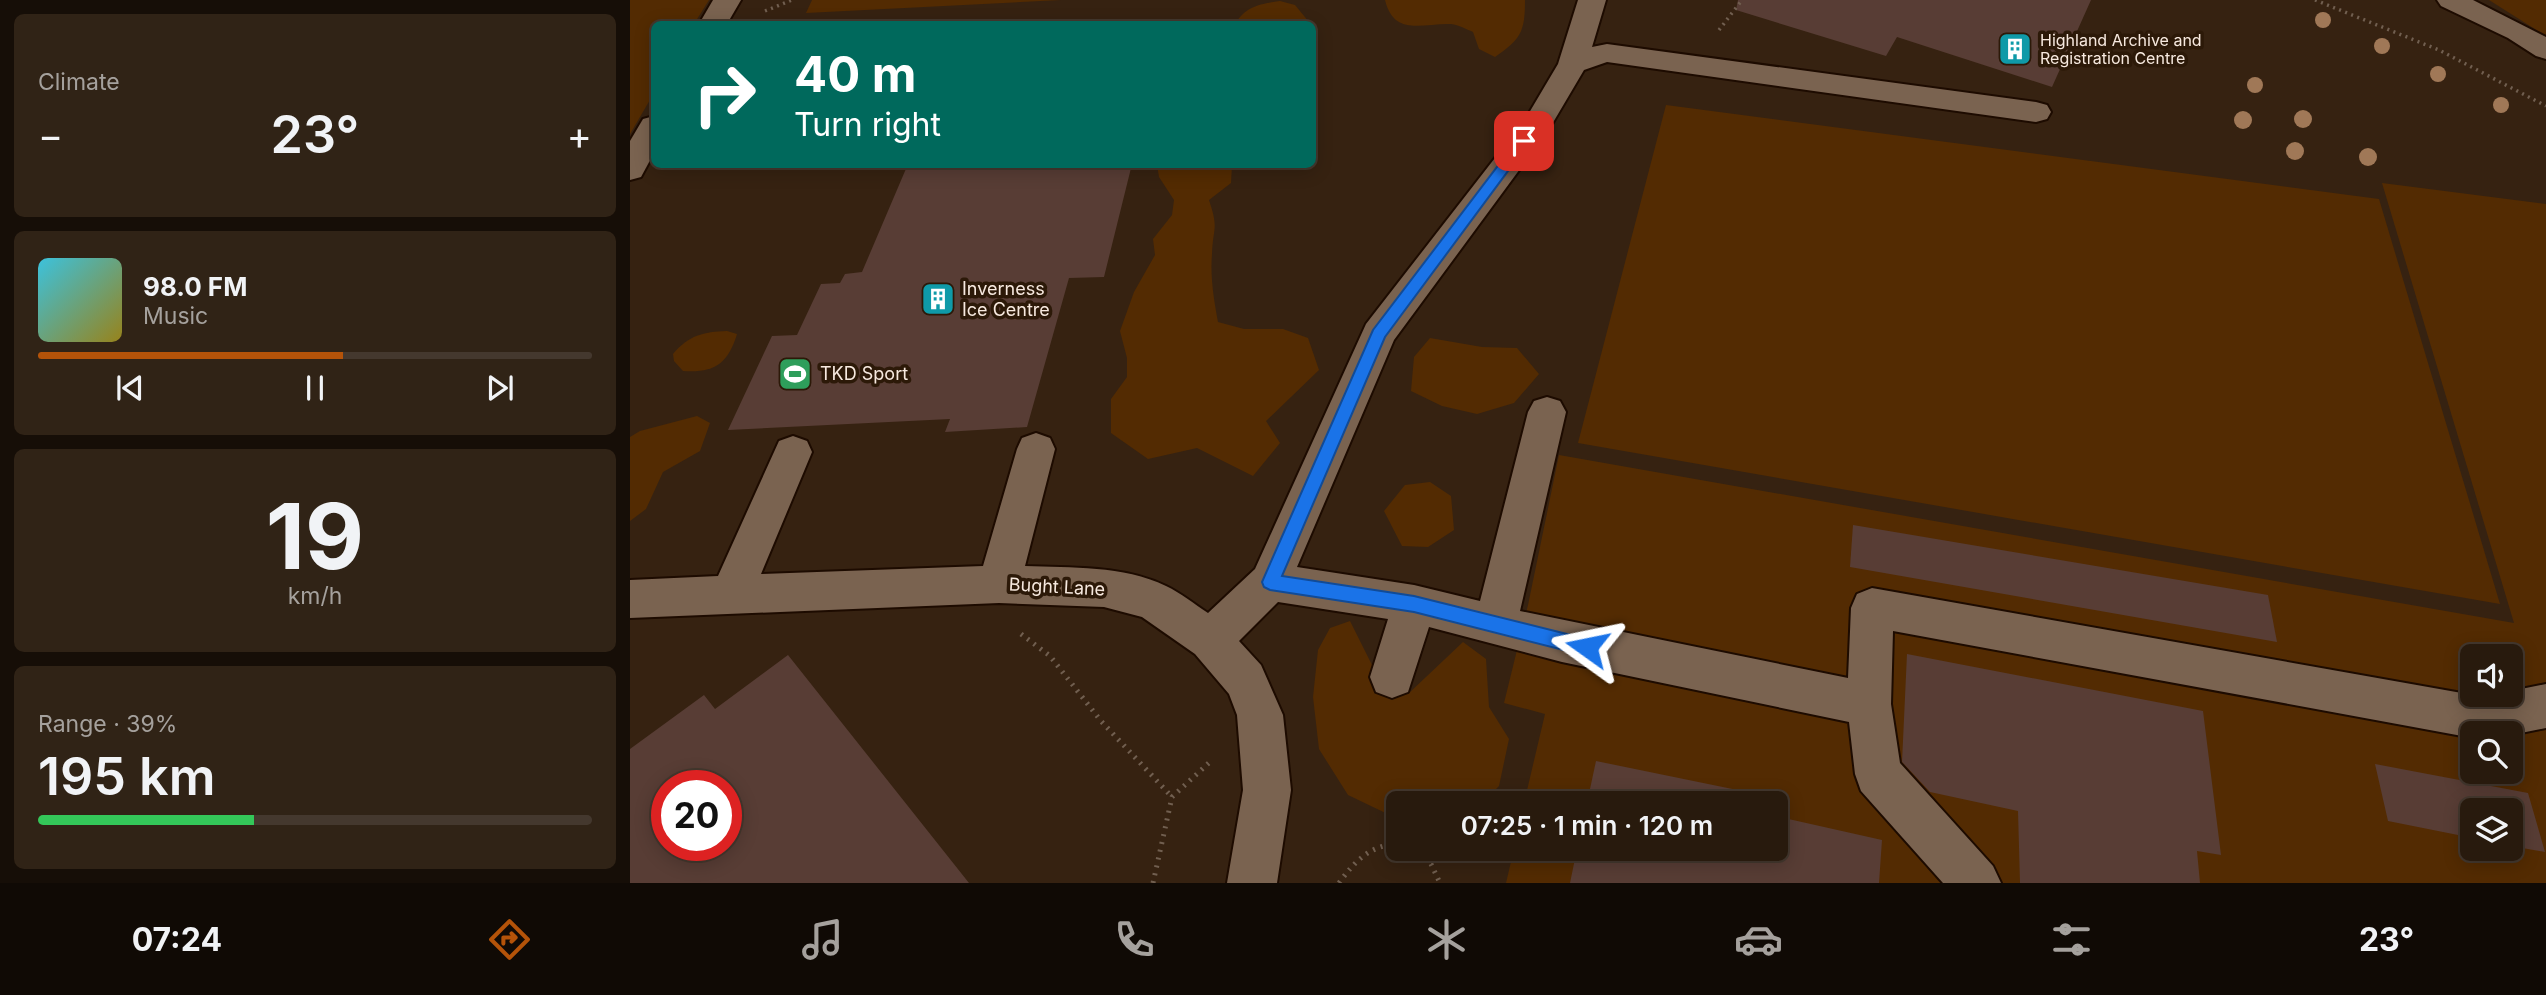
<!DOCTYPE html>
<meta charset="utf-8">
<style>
body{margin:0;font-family:Inter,sans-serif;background:#302316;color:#f1f3f6;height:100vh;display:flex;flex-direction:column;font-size:26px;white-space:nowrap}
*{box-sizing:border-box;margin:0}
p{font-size:23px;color:#a5a19d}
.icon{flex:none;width:38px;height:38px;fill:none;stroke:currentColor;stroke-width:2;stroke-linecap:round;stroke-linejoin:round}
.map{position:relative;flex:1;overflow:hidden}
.side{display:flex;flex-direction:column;gap:14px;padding:14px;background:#160e07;width:630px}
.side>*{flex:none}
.hud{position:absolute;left:21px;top:21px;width:665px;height:147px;border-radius:10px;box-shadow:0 4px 18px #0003,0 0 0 2px #44382e;background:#00695c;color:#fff;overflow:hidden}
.tools{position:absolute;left:1830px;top:644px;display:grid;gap:14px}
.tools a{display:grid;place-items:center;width:63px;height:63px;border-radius:10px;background:#281a0d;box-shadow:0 4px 18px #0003,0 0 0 2px #44382e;font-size:35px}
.speed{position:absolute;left:21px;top:770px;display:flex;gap:14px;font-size:35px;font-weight:700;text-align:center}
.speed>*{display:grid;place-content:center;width:91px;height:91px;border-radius:50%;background:#281a0d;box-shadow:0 4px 18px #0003,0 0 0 2px #44382e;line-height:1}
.speed .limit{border:10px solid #d22;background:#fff;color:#111}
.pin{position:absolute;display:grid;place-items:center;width:60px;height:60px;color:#fff;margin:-30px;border-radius:14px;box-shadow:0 4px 10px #0006}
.me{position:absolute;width:77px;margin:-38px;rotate:282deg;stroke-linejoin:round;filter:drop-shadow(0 0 5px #0008)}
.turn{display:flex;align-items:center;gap:24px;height:147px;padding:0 28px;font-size:32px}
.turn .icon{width:91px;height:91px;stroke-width:2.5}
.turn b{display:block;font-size:49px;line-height:60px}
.big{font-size:52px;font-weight:600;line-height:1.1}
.side .card{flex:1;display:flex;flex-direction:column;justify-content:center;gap:10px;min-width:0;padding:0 24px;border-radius:10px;background:#302316}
.side .dial{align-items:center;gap:0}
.dial b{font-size:91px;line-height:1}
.song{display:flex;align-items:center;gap:21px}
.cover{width:84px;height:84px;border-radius:10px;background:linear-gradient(135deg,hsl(190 70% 55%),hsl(50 70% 35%))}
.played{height:7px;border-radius:4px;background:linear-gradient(90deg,#b45309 55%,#44382e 55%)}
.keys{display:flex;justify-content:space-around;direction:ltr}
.heat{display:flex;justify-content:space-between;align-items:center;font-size:38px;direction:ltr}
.charge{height:10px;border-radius:5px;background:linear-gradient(90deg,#34c759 39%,#44382e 0)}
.trip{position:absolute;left:756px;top:791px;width:402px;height:70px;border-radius:10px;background:#281a0d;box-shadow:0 4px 18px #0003,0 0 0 2px #44382e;font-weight:600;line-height:70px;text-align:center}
.tab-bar{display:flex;height:112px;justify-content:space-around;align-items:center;background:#100a05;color:#a5a19d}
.tab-bar .icon{width:49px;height:49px}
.tab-bar .selected{color:#b45309}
.tab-bar b{font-size:32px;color:#f1f3f6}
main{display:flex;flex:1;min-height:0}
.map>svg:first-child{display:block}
.green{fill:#532b02;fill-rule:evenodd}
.building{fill:#583d35;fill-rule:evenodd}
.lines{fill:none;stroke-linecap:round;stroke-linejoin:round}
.minor-casing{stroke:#1d0b00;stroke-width:4}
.path-far1{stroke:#715f50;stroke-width:3.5;stroke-dasharray:2 4.5;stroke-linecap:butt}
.path{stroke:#715f50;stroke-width:5;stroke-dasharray:2 6;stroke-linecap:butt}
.minor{fill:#7a6350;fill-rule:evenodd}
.tree{fill:#a07857}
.route{fill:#1a73e8;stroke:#114b97;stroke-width:2}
.labels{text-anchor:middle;stroke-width:7;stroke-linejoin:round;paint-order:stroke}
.far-poi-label{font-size:16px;fill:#f7e9df;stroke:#2c1908;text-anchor:start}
.poi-label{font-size:18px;fill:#f7e9df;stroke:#2c1908;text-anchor:start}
.street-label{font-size:18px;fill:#f7e9df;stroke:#2c1908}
</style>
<main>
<section class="side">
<div class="card"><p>Climate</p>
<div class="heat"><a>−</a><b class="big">23°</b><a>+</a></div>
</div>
<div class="card">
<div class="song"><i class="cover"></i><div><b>98.0 FM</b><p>Music</p></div></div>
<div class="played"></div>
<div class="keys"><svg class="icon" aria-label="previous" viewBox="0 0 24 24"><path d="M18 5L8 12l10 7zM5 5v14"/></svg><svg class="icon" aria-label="pause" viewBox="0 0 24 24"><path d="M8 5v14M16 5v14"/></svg><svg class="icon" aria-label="next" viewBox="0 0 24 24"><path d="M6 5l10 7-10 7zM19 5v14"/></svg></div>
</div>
<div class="card dial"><b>19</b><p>km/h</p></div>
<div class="card"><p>Range · 39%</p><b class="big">195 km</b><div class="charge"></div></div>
</section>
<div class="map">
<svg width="1916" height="883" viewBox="0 0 1916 883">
<rect width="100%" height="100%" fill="#362211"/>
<g class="green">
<path d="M0,0H79L64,24H24V93L0,134Z"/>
<path d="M182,0H431L176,13Z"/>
<path d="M755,0H895C895,32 891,39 865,57L849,49L843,32C836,29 829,25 821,24C793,23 764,37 755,0Z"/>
<path d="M1859,0H1916V36Z"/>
<path d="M650,1L665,5L679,22L676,24H605C616,6 630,4 650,1Z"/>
<path d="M1036,105L1749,199L1870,604L948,443Z"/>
<path d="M527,165H602L601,183L579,200C589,230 583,226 582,254C580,277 584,300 588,322L614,329H653L678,338L689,370L636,421L650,443L623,476L567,448L518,459L481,433V399L497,377V358L490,331L504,292L525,255L523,239L542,215L544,200L529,177Z"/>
<path d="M1752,183L1916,204V883H876L884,849H1146V803H894L915,714L874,703L898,605L929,455L1884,623ZM1843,656H1881V695H1843ZM1843,733H1881V772H1843ZM1843,810H1881V849H1843Z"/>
<path d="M97,331L107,334C98,364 84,373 53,371L44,361L43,354C59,335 73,332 97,331Z"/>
<path d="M800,338L852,347L887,348L909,374L884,403L847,414L812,406L781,391L784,357Z"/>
<path d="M67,416L80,423L70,451L33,472L16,509L0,521V437L10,431Z"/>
<path d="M800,482L821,496L824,530L798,547L772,546L754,511L775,485Z"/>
<path d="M720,621L751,683L778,694L833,642L856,659L859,707L879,739L869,786L852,803H768V819L718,795L689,749L683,697L688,650L700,628Z"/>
</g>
<g class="building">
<path d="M1108,0H1461L1422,87L1267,37L1256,56L1106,10Z"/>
<path d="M278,164H502L474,277L439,278L397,427L315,432L320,419L98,430L142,336L167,335L191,284L210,283L215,274L232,272Z"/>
<path d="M1223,525L1638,595L1647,642L1220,567Z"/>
<path d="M1277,654L1573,711L1591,855L1567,851L1570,883H1390L1388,811L1300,792L1272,762Z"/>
<path d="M158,655L339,883H0V749L74,695L85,709ZM37,786H96V845H37Z"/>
<path d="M966,761L1156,800L1154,818L1252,840L1249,883H940L947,849H1146V803H957Z"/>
<path d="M1745,764L1898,793L1915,852L1881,846V810H1843V838L1758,821Z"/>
</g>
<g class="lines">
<defs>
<g id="minor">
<path d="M83,0H111L97,24H69Z"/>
<path d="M948,0H976L962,47L977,44L1406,102L1417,105L1421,112L1417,119L1406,122L977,62L954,70L918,131L764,340L667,567L784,585L850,601L898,412L904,401L917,397L930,401L936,412L890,611L1218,678L1221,608L1227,594L1242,588L1843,695H1881V691L1916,684V728L1881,735L1843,733V738L1263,631L1261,704L1270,763L1363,866L1371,883H1313L1231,791L1225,774L1219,722L932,662L799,627L778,692L762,698L746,692L740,677L758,619L648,602L609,641L631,665L653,715L661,790L647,883H597L613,790L607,715L599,694L565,654L512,617L474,607L369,603L0,618V580L88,576L149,441L163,436L177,441L182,452L131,574L353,566L387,449L392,438L406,433L420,438L425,449L395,566C441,568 493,565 536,586C551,593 564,604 578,613L625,569L736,324L896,118L928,64Z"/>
<path d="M1807,0H1843L1916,37V59L1906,56L1878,38L1811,6Z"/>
<path d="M24,116V153L11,177L0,180V141L13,119Z"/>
</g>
</defs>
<use href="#minor" class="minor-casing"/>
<g class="path-far1">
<path d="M1685,0L1809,50L1916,106"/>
<path d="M135,11L162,0"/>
<path d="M1089,30L1112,0"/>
</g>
<g class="path">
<path d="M391,634L420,656L471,721L542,797"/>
<path d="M782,849L801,864L810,883"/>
<path d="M523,883L542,797L582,760"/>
<path d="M709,883C725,861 740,845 768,844"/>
</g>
<use href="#minor" class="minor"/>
</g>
<g class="tree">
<circle cx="1693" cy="20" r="8"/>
<circle cx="1752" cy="46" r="8"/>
<circle cx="1808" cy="74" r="8"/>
<circle cx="1625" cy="85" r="8"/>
<circle cx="1871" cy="105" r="8"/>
<circle cx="1673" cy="119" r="9"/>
<circle cx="1613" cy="120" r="9"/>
<circle cx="1665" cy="151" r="9"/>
<circle cx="1738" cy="157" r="9"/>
</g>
<path class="route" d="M894,137L900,141L898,144L755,337L652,576L784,596L957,639L964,641L966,647L964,653L957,656L784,612L640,590L634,587L632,582L743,330L889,138Z"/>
<defs>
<symbol id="building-square" viewBox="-11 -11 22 22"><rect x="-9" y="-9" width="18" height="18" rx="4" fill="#0f9aa8" stroke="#2c1908"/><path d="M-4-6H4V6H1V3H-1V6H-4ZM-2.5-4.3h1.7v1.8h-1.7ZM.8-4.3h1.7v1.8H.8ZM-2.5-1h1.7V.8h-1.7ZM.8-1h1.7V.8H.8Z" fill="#fff"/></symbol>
<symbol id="stadium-square" viewBox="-11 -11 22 22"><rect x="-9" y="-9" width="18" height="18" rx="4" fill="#2e9e5b" stroke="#2c1908"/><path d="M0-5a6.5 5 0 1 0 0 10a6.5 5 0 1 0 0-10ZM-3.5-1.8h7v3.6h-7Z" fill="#fff"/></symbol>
</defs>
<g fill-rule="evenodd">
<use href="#building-square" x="1366" y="30" width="38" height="38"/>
<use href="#building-square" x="289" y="280" width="38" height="38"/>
<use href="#stadium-square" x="146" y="355" width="38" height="38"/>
</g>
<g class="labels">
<g class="far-poi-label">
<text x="1410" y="46">Highland Archive and<tspan x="1410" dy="18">Registration Centre</tspan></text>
</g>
<g class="poi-label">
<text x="332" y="295">Inverness<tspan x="332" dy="21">Ice Centre</tspan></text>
<text x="190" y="380">TKD Sport</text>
</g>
<g class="street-label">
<text transform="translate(427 587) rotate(3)" y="6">Bught Lane</text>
</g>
</g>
</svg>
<div class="tools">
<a><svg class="icon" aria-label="sound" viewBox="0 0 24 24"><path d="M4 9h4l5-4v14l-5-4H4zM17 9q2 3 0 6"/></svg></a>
<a><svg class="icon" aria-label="search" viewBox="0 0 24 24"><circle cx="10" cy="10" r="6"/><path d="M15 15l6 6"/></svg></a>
<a><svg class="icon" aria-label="layers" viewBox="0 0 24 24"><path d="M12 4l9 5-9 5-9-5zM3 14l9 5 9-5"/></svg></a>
</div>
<div class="speed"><div class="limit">20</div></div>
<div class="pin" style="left:894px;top:141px;background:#d93025"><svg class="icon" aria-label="arrive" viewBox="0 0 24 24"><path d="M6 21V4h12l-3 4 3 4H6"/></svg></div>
<svg class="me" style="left:957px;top:647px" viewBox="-20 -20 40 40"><path d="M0-17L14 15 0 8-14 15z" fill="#1a73e8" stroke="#fff" stroke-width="4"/></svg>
<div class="trip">07:25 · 1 min · 120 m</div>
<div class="hud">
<div class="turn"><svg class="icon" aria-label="right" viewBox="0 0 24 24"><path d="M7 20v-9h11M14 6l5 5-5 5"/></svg><div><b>40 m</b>Turn right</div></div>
</div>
</div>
</main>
<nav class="tab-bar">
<b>07:24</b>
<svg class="icon selected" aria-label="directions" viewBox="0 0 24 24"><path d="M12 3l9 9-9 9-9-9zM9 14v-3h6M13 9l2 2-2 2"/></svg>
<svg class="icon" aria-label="music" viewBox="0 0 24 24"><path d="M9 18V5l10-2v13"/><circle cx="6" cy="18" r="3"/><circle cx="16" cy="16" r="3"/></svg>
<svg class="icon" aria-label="phone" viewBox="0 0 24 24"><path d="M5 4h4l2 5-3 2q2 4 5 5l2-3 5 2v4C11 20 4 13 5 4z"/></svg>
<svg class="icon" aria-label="climate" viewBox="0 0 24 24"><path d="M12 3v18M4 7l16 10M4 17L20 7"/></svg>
<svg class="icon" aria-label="car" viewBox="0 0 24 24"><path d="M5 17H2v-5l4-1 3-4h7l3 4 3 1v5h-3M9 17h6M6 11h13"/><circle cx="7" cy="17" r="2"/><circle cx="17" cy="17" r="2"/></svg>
<svg class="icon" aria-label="filters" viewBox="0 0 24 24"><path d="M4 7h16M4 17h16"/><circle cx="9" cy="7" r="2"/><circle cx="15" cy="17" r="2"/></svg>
<b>23°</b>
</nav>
